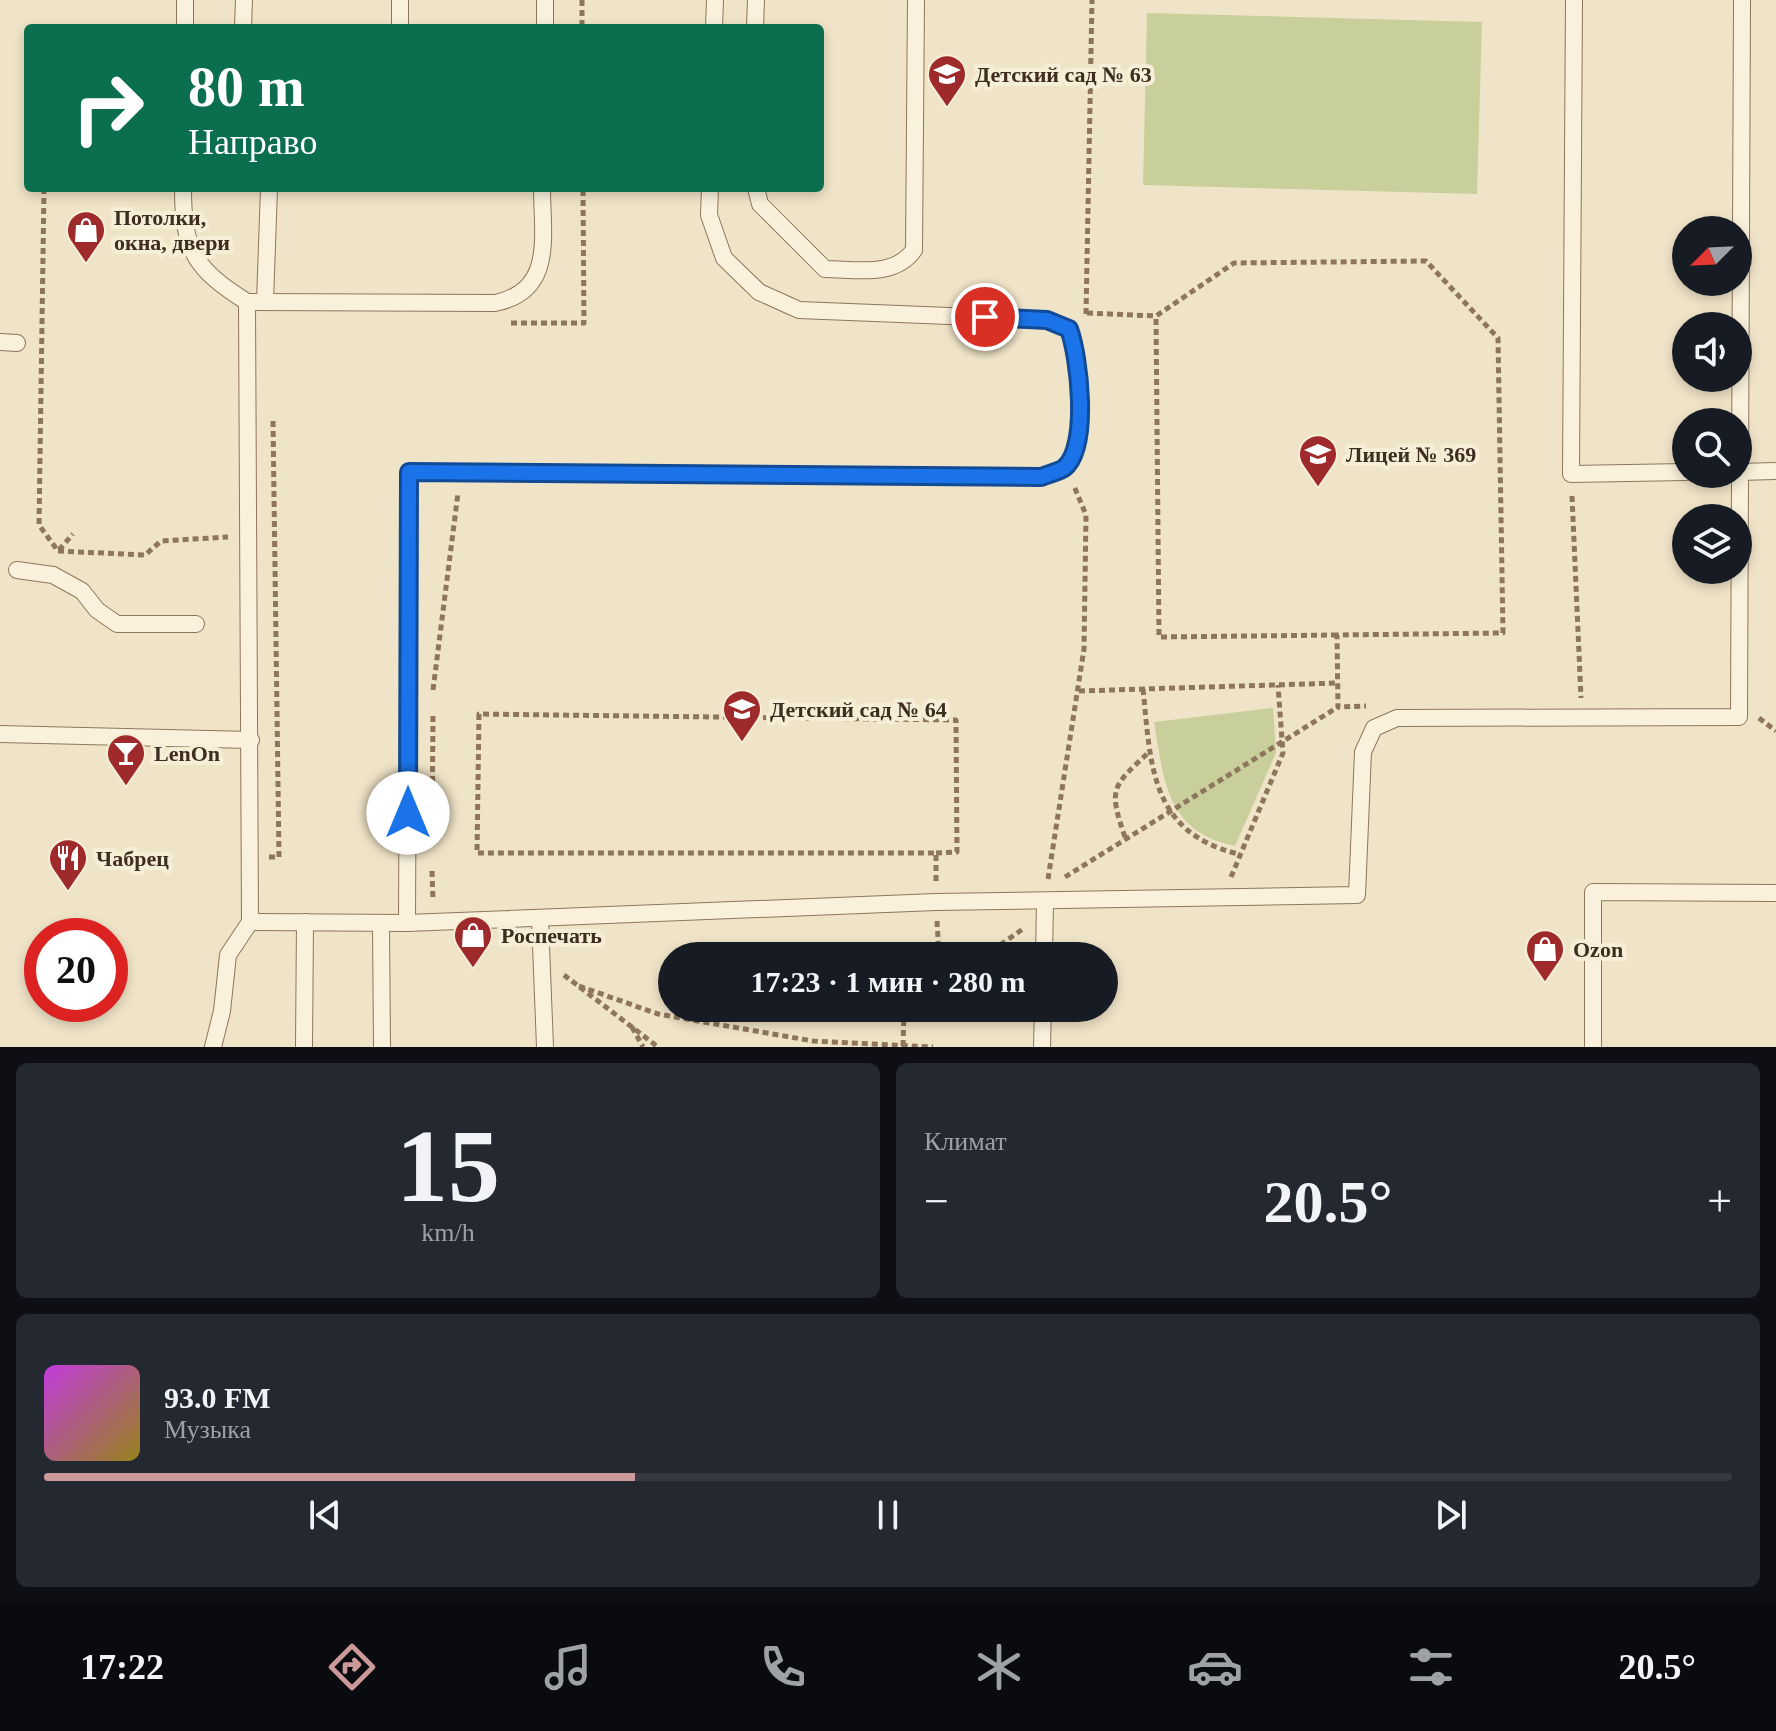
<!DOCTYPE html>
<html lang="ru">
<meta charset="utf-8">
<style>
body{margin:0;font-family:"Times New Roman",serif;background:#242831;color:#f1f3f6;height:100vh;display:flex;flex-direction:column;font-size:30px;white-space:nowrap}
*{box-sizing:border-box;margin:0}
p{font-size:26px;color:#9ea1a6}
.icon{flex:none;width:44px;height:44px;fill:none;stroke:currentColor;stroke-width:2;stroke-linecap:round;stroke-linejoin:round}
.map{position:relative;height:1047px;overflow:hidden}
.panel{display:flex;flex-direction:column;gap:16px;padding:16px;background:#0d0f14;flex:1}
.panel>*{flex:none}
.banner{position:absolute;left:24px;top:24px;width:800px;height:168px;border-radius:8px;box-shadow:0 4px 12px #0003;background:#0b6e4f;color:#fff;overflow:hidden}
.needle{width:52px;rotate:246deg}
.controls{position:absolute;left:1672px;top:216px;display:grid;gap:16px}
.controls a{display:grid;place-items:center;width:80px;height:80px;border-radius:50%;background:#171b24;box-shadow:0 4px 12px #0003;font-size:40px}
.speed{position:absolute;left:24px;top:918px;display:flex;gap:16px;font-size:40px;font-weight:700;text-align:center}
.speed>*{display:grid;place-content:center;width:104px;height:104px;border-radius:50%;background:#171b24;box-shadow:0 4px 12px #0003;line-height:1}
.speed .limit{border:12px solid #d22;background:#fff;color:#111}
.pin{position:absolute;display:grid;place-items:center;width:68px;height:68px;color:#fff;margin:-34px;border:4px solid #fff;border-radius:50%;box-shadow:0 2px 8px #0007}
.me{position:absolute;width:88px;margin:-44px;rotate:0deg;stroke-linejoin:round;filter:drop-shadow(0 0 6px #0008)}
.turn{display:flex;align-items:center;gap:28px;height:168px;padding:0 32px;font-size:36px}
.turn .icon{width:104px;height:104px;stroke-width:2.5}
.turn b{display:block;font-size:56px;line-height:68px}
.big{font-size:60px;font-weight:800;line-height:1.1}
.panel .tile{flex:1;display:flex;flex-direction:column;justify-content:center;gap:12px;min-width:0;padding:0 28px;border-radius:12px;background:#242831}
.panel .dial{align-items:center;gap:0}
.dial b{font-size:104px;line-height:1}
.song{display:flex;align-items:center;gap:24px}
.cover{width:96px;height:96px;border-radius:12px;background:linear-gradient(135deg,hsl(290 70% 55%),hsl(50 70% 35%))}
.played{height:8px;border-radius:4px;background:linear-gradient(90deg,#cc999b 35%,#363941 35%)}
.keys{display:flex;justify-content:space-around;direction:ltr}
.heat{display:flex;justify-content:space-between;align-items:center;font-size:44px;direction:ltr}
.panel .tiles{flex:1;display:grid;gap:16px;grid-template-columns:1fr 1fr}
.tile:last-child{grid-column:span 2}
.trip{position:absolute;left:658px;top:942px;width:460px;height:80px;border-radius:40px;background:#171b24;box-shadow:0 4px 12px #0003;font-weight:800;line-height:80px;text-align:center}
.tab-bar{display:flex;height:128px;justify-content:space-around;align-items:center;background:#090b0e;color:#9ea1a6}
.tab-bar .icon{width:56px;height:56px}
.tab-bar .active{color:#cc999b}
.tab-bar b{font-size:36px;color:#f1f3f6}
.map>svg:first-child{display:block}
.green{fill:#c9cf9b}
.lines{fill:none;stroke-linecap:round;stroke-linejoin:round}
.lane-casing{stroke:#8d765c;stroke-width:18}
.path{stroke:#8d765c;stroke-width:5;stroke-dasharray:6 4;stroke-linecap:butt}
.lane{stroke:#faf1dc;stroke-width:16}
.route-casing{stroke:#114b97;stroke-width:20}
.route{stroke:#1a73e8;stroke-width:14}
.labels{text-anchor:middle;stroke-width:8;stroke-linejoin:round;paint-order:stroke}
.poi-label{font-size:22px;font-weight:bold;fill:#3d2e20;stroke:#f7eed8;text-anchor:start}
</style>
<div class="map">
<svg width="1776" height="1047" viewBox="0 0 1776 1047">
<rect width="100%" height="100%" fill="#f0e4c8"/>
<g class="green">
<path d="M1147,13L1482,22L1477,194L1143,185Z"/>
<path d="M1273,708L1276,753L1235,846C1166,832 1164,781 1154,722Z"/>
<path d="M859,1008H946V1017L859,1016Z"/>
</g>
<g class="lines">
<defs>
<g id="lane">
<path d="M1574,0L1571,474L1686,472"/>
<path d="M185,28V0"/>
<path d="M243,28L244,0"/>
<path d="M400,28V0"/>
<path d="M545,28V0"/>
<path d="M714,28L715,0"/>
<path d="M755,28L756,0"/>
<path d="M183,188C183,249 194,269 247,302L495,303C555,291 542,236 542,188"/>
<path d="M756,188L760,204L825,269C856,269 894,278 914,250L916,0"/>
<path d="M265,302L269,188"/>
<path d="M0,342L17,343"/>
<path d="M1738,472L1776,471"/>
<path d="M17,570L53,575L82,591L97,610L117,624H196"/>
<path d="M0,734L251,740"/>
<path d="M540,920L545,1047"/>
<path d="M250,922L407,923L936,902L1357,895L1363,752L1374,728L1397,718L1739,717L1742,0"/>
<path d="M381,923L382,1047"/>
<path d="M407,923L409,472L1041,477C1048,474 1058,472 1064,468C1090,449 1079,356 1069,329L1047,320L799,310L759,292L724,258L709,215L710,188"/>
<path d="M1044,956L1045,901"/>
<path d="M213,1047L222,1011L228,955L250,922L247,302"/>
<path d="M304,1047L305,922"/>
<path d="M1042,1047L1043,1008"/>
<path d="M1593,1047V892L1776,893"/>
</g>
</defs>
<use href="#lane" class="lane-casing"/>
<g class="path">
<path d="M582,0V28"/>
<path d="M44,188L39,525L58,551"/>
<path d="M1087,313L1156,316"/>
<path d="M1086,314L1092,0"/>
<path d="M511,323H584L583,188"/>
<path d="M1572,496L1581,698"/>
<path d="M59,550L73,534"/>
<path d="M58,551L145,555L161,541L228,537"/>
<path d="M1337,635L1159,637L1156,316L1234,263L1426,261L1498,338L1503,633L1337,635L1338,707L1366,706"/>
<path d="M1143,689C1151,766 1150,832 1238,854"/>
<path d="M433,690L458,493"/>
<path d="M1079,691L1338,683"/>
<path d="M1759,718L1776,731"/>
<path d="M1125,837C1108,788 1112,787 1149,752"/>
<path d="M432,842L433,712"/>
<path d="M936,853L957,852L956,720L479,714L477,853H936V883"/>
<path d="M269,857H279L273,421"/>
<path d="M432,871L433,901"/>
<path d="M1065,877L1338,707"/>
<path d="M1231,877L1283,753L1278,685"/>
<path d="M1048,879L1084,649L1086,515L1074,486"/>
<path d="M937,921L939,956"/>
<path d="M984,956L1023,929"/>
<path d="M564,975L658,1047"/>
<path d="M579,986L658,1014L813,1041L933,1047"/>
<path d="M632,1027L643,1047"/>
<path d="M903,1046L904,1012L910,1008"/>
</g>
<use href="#lane" class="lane"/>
</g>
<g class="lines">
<defs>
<path id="route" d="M408,813L409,472L1041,477C1048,474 1058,472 1064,468C1090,448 1079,356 1069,329L1047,320L985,317"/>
</defs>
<use href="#route" class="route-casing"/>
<use href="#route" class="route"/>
</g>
<defs>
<symbol id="school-pin" viewBox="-11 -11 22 30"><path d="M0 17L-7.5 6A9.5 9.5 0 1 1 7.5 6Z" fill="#9e2a2b" stroke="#f7eed8"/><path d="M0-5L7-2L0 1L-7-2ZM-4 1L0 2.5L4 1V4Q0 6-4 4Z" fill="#fff"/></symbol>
<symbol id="shop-pin" viewBox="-11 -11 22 30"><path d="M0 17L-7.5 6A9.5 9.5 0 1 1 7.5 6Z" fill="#9e2a2b" stroke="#f7eed8"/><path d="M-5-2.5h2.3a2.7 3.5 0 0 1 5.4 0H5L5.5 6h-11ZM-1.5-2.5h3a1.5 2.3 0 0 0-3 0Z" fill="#fff"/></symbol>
<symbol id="bar-pin" viewBox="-11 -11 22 30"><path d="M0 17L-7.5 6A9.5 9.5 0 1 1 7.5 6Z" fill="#9e2a2b" stroke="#f7eed8"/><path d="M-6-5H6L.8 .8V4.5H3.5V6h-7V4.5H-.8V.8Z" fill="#fff"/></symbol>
<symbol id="restaurant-pin" viewBox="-11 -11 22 30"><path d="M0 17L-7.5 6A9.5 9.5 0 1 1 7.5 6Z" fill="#9e2a2b" stroke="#f7eed8"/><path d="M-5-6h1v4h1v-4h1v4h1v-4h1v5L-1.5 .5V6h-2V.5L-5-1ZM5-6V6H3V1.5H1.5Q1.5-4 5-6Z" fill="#fff"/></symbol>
</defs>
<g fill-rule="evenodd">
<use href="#school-pin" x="925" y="52" width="44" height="60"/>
<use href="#shop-pin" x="64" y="208" width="44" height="60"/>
<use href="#school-pin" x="1296" y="432" width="44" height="60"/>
<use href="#school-pin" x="720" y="687" width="44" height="60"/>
<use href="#bar-pin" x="104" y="731" width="44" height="60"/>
<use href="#restaurant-pin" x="46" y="836" width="44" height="60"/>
<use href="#shop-pin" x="451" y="913" width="44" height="60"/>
<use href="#shop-pin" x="1523" y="927" width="44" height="60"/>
</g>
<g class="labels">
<g class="poi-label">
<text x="975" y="82">Детский сад № 63</text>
<text x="114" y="225">Потолки,<tspan x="114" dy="25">окна, двери</tspan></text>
<text x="1346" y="462">Лицей № 369</text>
<text x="770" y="717">Детский сад № 64</text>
<text x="154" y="761">LenOn</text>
<text x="96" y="866">Чабрец</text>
<text x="501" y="943">Роспечать</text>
<text x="1573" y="957">Ozon</text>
</g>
</g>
</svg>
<div class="controls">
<a><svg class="needle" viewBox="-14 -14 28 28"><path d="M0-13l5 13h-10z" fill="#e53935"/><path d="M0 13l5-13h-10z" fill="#9ea1a6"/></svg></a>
<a><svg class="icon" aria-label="sound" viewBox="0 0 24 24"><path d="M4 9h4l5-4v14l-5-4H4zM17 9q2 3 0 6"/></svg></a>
<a><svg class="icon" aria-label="search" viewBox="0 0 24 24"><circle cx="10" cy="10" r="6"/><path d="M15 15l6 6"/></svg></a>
<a><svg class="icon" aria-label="layers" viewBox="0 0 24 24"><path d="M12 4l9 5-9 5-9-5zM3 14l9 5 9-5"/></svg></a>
</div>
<div class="speed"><div class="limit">20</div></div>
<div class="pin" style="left:985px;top:317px;background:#d93025"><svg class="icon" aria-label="arrive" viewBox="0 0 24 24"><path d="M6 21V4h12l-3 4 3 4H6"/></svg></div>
<svg class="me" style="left:408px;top:813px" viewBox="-20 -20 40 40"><circle r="19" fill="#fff"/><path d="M0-13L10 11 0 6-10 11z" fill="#1a73e8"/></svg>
<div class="trip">17:23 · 1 мин · 280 m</div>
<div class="banner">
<div class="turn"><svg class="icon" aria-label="right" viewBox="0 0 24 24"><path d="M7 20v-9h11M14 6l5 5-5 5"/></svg><div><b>80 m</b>Направо</div></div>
</div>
</div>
<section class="panel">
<div class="tiles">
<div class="tile dial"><b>15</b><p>km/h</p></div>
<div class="tile"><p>Климат</p>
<div class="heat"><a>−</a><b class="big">20.5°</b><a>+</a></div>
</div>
<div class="tile">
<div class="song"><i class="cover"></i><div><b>93.0 FM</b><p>Музыка</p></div></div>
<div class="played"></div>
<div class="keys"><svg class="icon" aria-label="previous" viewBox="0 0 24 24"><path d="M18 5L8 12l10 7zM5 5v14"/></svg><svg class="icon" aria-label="pause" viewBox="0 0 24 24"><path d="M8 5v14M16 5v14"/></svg><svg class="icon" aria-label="next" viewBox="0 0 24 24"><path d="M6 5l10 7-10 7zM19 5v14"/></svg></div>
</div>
</div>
</section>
<nav class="tab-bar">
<b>17:22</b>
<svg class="icon active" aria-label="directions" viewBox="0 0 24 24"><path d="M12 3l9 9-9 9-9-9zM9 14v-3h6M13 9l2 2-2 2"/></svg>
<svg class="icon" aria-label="music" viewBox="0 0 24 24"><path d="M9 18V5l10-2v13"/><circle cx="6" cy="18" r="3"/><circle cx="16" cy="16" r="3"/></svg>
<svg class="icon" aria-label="phone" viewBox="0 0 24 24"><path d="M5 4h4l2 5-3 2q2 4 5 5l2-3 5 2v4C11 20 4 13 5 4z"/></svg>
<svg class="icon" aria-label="climate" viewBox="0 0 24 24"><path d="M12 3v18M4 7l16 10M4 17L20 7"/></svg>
<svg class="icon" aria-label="car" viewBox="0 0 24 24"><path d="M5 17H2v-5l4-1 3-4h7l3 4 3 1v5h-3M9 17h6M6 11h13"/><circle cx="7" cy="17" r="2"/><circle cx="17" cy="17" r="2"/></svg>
<svg class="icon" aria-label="filters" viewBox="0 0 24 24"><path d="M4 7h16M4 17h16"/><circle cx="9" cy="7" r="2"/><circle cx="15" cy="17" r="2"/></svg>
<b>20.5°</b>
</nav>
